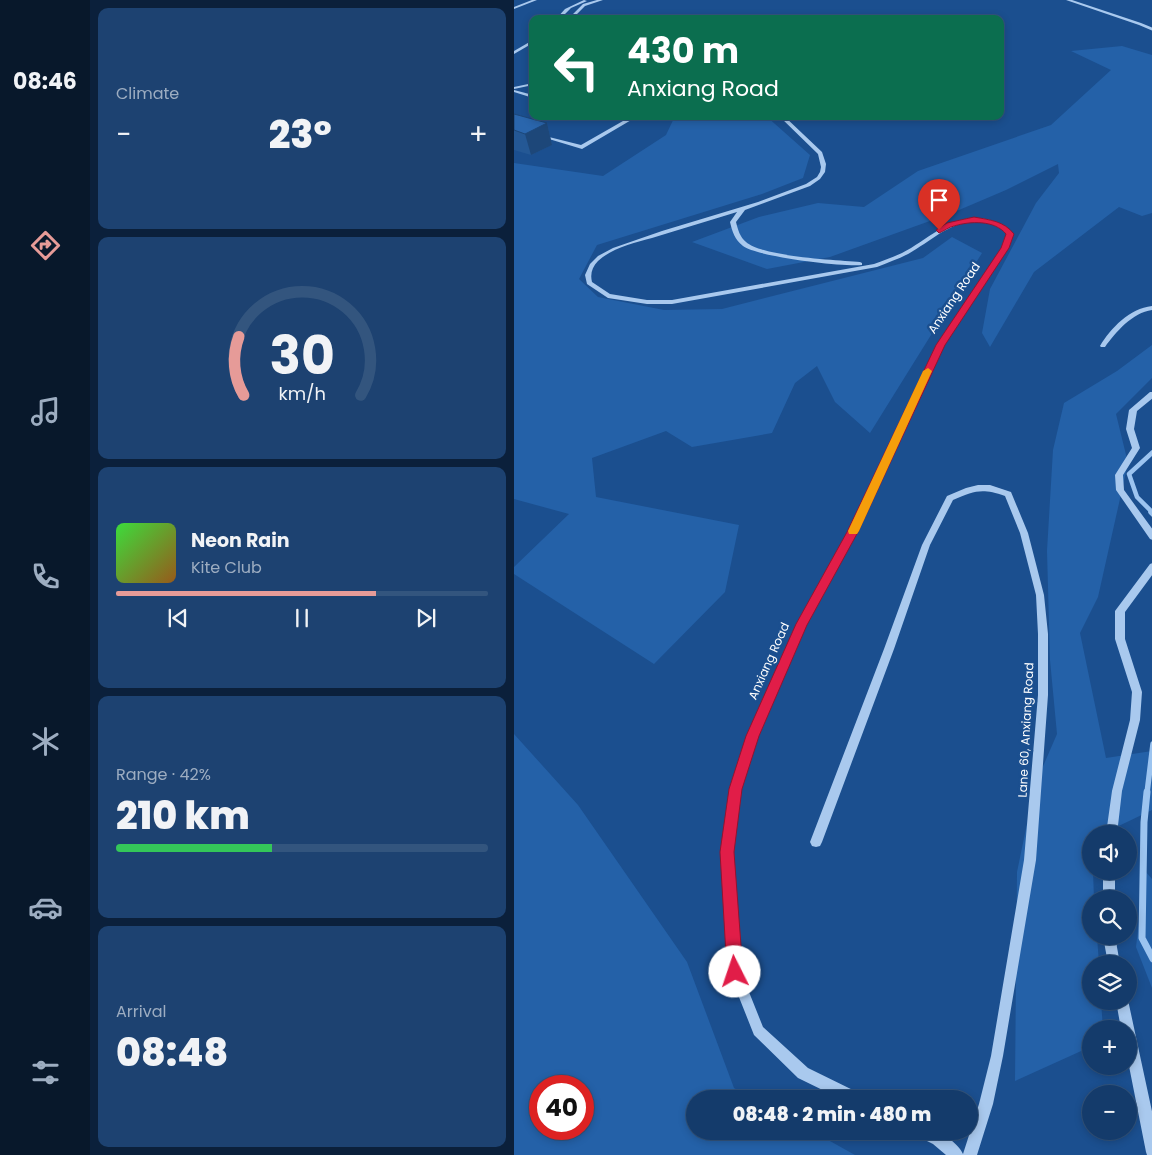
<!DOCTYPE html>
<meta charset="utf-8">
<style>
body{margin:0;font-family:Poppins,sans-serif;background:#1d4271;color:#f1f3f6;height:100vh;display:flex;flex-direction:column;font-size:19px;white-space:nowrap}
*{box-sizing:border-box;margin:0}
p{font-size:16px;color:#9dadc1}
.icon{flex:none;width:28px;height:28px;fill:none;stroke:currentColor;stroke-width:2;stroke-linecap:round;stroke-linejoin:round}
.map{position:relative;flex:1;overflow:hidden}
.sheet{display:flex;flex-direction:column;gap:8px;padding:8px;background:#0b203b;width:424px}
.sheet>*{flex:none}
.guide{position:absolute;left:15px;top:15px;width:475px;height:105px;border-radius:10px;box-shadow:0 2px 8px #0003,0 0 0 1px #33557e;background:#0b6e4f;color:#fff;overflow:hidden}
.fabs{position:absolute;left:568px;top:825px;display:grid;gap:10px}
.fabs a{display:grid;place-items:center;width:55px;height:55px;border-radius:50%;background:#143b6b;box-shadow:0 2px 8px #0003,0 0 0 1px #33557e;font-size:25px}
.speed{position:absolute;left:15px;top:1075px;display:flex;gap:10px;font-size:25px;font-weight:700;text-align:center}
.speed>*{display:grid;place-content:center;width:65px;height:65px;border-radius:50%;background:#143b6b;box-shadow:0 2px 8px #0003,0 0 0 1px #33557e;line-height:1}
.speed .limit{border:8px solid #d22;background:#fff;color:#111}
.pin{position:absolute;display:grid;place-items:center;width:42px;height:42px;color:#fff;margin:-51px -21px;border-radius:50% 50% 50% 0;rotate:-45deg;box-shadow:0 0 5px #0007}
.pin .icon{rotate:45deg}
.me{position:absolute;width:55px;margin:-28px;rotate:356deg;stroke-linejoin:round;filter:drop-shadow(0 0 4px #0008)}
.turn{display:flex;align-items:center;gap:18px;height:105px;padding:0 15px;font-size:22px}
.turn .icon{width:65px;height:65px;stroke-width:2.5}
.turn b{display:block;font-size:35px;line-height:42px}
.big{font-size:38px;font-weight:800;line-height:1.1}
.sheet .widget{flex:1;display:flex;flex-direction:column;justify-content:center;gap:8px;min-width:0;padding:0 18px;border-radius:10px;background:#1d4271}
.sheet .dial{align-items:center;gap:0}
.dial svg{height:130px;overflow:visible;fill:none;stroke:#33557e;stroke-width:7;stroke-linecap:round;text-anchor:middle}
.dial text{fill:#f1f3f6;stroke:none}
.song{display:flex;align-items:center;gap:15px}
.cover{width:60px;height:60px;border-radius:8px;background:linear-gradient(135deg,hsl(120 70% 55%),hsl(30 70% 35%))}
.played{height:5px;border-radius:2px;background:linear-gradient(90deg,#e69b98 70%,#33557e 70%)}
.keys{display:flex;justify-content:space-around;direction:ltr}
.heat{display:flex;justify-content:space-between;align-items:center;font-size:28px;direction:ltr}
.charge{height:8px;border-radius:4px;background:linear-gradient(90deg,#34c759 42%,#33557e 0)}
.trip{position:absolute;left:172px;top:1090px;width:292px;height:50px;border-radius:25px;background:#143b6b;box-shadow:0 2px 8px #0003,0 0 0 1px #33557e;font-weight:800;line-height:50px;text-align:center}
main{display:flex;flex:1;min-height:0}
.dock{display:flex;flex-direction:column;width:90px;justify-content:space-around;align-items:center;background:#08182b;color:#9dadc1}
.dock .icon{width:35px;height:35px}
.dock .selected{color:#e69b98}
.dock b{font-size:22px;color:#f1f3f6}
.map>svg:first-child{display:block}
.green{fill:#2461a8;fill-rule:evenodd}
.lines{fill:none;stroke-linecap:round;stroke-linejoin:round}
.stream-far2{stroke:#9cc4f0;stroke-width:4.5}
.stream-far1{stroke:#9cc4f0;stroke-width:5.5}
.stream{stroke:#9cc4f0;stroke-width:7}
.minor{fill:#a9c9ee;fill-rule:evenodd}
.wall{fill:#245895}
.shaded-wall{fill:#1d4779}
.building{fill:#2a66ad;stroke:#1d4779}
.route{fill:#e11d48;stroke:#92132f}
.slow{fill:#f59e0b}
.labels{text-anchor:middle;stroke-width:5;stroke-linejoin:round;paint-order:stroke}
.street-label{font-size:12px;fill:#fff;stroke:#1b4f8f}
</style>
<main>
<nav class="dock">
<b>08:46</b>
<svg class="icon selected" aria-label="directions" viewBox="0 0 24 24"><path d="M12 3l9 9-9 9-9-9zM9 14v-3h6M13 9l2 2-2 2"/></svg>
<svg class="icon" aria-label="music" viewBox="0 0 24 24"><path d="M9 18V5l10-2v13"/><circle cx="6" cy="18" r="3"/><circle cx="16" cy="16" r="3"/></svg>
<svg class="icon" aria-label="phone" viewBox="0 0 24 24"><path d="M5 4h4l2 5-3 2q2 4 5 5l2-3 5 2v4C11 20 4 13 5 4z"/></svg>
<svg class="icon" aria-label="climate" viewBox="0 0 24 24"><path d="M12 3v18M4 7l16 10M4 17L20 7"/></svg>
<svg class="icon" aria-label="car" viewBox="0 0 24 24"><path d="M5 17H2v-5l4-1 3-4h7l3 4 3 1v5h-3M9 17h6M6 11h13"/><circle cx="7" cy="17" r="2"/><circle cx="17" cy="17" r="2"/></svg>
<svg class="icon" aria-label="filters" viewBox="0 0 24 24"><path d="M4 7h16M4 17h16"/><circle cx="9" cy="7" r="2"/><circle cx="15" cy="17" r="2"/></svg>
</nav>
<section class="sheet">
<div class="widget"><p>Climate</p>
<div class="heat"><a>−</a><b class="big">23°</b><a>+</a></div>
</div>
<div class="widget dial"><svg viewBox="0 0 100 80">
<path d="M14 69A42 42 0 1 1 86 69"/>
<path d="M14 69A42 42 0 0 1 11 33" stroke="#e69b98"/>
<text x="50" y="56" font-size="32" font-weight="700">30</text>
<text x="50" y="72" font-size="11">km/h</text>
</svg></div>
<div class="widget">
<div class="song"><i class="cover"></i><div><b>Neon Rain</b><p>Kite Club</p></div></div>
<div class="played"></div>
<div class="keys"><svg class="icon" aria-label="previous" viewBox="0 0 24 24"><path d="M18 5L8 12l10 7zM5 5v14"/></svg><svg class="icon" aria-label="pause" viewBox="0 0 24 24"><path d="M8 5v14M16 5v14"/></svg><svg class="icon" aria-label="next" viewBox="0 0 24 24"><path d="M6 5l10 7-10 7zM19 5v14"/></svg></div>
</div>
<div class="widget"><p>Range · 42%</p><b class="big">210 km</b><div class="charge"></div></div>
<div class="widget"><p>Arrival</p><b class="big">08:48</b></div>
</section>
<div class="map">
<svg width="639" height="1155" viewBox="0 0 639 1155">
<rect width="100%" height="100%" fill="#1b4f8f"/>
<g class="green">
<path d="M608,46L638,55V213L628,216L605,207L520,272L476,347L468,333L476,289L522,203L545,173L544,164L492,190L438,213L316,257L253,269L178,242L245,217L304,203L350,207L404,171L537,125L597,70L557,51Z"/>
<path d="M161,116H252L296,155L289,178L248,194L83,245L65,279L84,297L150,310L208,309L409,258L438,237L468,253L356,433L321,402L303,366L281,383L258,433L178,447L152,431L78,458L82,497L225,525L211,592L140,664L0,574V567L55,514L0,499V163L89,176L152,135Z"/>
<path d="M638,345V378L602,414L614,463L584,597L566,633L592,758L638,751V810L588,834H576V871H579L580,899H576V936H583L585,964H576V1001H587L589,1029H576V1047L501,1081L503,872L521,785L543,734L536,660L533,551L539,450L550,403L603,371Z"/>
<path d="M0,734L64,805L173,962L220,1088L239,1099H181V1131H298L341,1155H0ZM69,1086V1129H26V1086Z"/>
<path d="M631,871L638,879V988L622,947Z"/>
</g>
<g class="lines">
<path class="stream-far2" d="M639,513L623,497L615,474L639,452"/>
<g class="stream-far1">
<path d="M637,512L639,514"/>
<path d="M633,793L639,744"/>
</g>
<path class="stream" d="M633,792L630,822L628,938L639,959"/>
<g class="minor">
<path d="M18,0H23L0,9V7Z"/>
<path d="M70,0L73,1L57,8L46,19H42L51,9Z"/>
<path d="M83,0H89L71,6L58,19H54L69,4Z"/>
<path d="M552,0H558L627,23L639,28V31L625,25Z"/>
<path d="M19,40V43L0,54V51Z"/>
<path d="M19,83V85L0,89V87Z"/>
<path d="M0,90L19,95V98L0,92Z"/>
<path d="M94,116H102L113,119L118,116H124L68,149L25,136L27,135L67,145L109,121Z"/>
<path d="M265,116H270L308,152L312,164L311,172L306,179L296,186L231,210L222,222C224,230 226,237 232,242C249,257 322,260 346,262L348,263V265C328,267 244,257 229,246C221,240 218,231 216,222L223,212C195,221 166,229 138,238C120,243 98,248 84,261C78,267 76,274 78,282L96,294L133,300H158L360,264C369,261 379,257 388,253C417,238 441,210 476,220C486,223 493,226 499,234L494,248L429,345L343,532L292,625L243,736L226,789L219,852L227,972L249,1027L294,1068L347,1094L349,1099H327L284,1078L240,1035L215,972L207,852L216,789L233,736L283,624L335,532L423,345L488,248L493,234C487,227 478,224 469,222C441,218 421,238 399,251C388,258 375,262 363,267L158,304H133L94,298L73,284L71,275L76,264L84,256L99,248L148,231L244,202L292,184L303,177L306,172L307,167L304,154Z"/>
<path d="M639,306V310C619,312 602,332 591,347H587L586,346C597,328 616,308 639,306Z"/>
<path d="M636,392H639V398L623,411L620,429L626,448L609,475L610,490L639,530V540L636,539L602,490L601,475L618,448L612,429L615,410Z"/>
<path d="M464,485H476L497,492L514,533L530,595L534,634V695L522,860L489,1056L479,1104L463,1155H432L419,1144L403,1136L401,1131C408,1131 415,1130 422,1131C430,1133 446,1146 449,1154L465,1104L477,1056L510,860L524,695V634L522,595L506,533L491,496C467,488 461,491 439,500L416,545L380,649L308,842L306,846L302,847L298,846L296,842L370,649L408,545L433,496L452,488Z"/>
<path d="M639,563V574L611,612V639L628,692L626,720L608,791L603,834H592L598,791L616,720L618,692L601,639V611L636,564Z"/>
<rect x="589" y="871" width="12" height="28"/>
<path d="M589,936H601L606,964H594Z"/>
<path d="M614,1000L639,1116V1155H633L632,1152L614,1061V1029H607L602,1001H614Z"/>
</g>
</g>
<path class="wall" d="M0,114L33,123L38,145L17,155L0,150Z"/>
<path class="shaded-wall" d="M33,123L38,145L17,155L11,134Z"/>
<path class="building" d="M0,114L33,123L11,134L0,130Z"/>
<path class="route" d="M460,217C476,220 490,221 500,234L495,248L431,345L344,532L293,625L245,736L228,789L220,852L229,972L227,977L221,980L215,977L213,972L206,852L215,789L232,736L282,624L333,532L422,345L487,248L492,234C481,220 456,221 440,226C435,227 430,231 425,233L422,230L433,223Z"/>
<path class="slow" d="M414,368L418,371L345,531L343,534H335L334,531L409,371Z"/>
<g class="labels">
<g class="street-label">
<text transform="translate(440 298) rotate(-56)" y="4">Anxiang Road</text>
<text transform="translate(255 661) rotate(-66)" y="4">Anxiang Road</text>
<text transform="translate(512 730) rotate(-87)" y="4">Lane 60, Anxiang Road</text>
</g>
</g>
</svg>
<div class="fabs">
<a><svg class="icon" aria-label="sound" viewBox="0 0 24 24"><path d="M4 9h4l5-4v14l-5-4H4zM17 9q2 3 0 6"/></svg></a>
<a><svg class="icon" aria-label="search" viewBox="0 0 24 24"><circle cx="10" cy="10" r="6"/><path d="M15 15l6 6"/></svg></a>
<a><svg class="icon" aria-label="layers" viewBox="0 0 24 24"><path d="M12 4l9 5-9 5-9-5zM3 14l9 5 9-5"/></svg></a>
<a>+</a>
<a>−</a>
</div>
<div class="speed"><div class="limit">40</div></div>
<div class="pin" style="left:425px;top:230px;background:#d93025"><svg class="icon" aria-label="arrive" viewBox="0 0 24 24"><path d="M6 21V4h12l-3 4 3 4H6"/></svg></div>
<svg class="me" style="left:221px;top:972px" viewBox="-20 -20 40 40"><circle r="19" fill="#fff"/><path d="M0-13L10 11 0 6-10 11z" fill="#e11d48"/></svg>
<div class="trip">08:48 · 2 min · 480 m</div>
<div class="guide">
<div class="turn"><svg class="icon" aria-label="left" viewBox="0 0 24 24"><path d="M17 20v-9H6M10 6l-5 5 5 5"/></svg><div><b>430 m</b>Anxiang Road</div></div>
</div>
</div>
</main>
